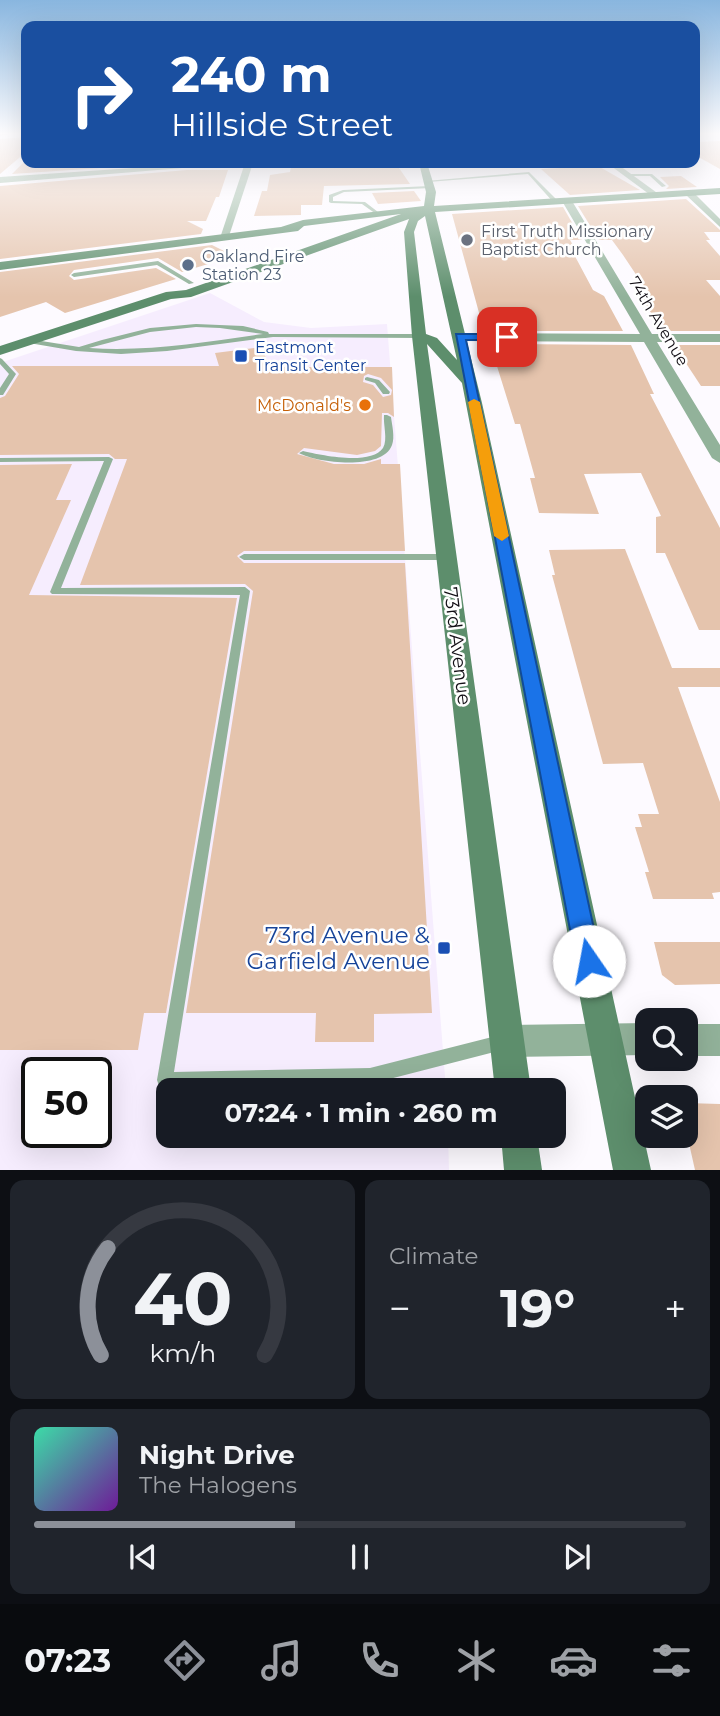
<!DOCTYPE html>
<meta charset="utf-8">
<style>
body{margin:0;font-family:Montserrat,sans-serif;background:#20242c;color:#f1f3f6;height:100vh;display:flex;flex-direction:column;font-size:26px;white-space:nowrap}
*{box-sizing:border-box;margin:0}
p{font-size:23px;color:#9ea1a6}
.icon{flex:none;width:38px;height:38px;fill:none;stroke:currentColor;stroke-width:2;stroke-linecap:round;stroke-linejoin:round}
.map{position:relative;height:1170px;overflow:hidden}
.panel{display:flex;flex-direction:column;gap:10px;padding:10px;background:#0d0f14;flex:1}
.panel>*{flex:none}
.top-card{position:absolute;left:21px;top:21px;width:679px;height:147px;border-radius:14px;box-shadow:0 7px 28px #0002;background:#1a4fa0;color:#fff;overflow:hidden}
.buttons{position:absolute;left:635px;top:1008px;display:grid;gap:14px}
.buttons a{display:grid;place-items:center;width:63px;height:63px;border-radius:14px;background:#171b24;box-shadow:0 7px 28px #0002;font-size:35px}
.speed{position:absolute;left:21px;top:1057px;display:flex;gap:14px;font-size:35px;font-weight:700;text-align:center}
.speed>*{display:grid;place-content:center;width:91px;height:91px;border-radius:50%;background:#171b24;box-shadow:0 7px 28px #0002;line-height:1}
.speed .limit{border:4px solid #111;border-radius:10px;background:#fff;color:#111}
.pin{position:absolute;display:grid;place-items:center;width:60px;height:60px;color:#fff;margin:-30px;border-radius:14px;box-shadow:0 4px 10px #0006}
.me{position:absolute;width:77px;margin:-38px;rotate:348deg;stroke-linejoin:round;filter:drop-shadow(0 0 5px #0008)}
.turn{display:flex;align-items:center;gap:24px;height:147px;padding:0 35px;font-size:32px}
.turn .icon{width:91px;height:91px;stroke-width:2.5}
.turn b{display:block;font-size:49px;line-height:60px}
.big{font-size:52px;font-weight:700;line-height:1.1}
.panel .widget{flex:1;display:flex;flex-direction:column;justify-content:center;gap:10px;min-width:0;padding:0 24px;border-radius:14px;background:#20242c}
.panel .dial{align-items:center;gap:0}
.dial svg{height:182px;overflow:visible;fill:none;stroke:#363941;stroke-width:7;stroke-linecap:round;text-anchor:middle}
.dial text{fill:#f1f3f6;stroke:none}
.song{display:flex;align-items:center;gap:21px}
.cover{width:84px;height:84px;border-radius:10px;background:linear-gradient(135deg,hsl(160 70% 55%),hsl(280 70% 35%))}
.played{height:7px;border-radius:4px;background:linear-gradient(90deg,#8c9099 40%,#363941 40%)}
.keys{display:flex;justify-content:space-around;direction:ltr}
.heat{display:flex;justify-content:space-between;align-items:center;font-size:38px;direction:ltr}
.panel .tiles{flex:1;display:grid;gap:10px;grid-template-columns:1fr 1fr}
.widget:last-child{grid-column:span 2}
.trip{position:absolute;left:156px;top:1078px;width:410px;height:70px;border-radius:14px;background:#171b24;box-shadow:0 7px 28px #0002;font-weight:700;line-height:70px;text-align:center}
.dock{display:flex;height:112px;justify-content:space-around;align-items:center;background:#090b0e;color:#9ea1a6}
.dock .icon{width:49px;height:49px}
.dock .selected{color:#8c9099}
.dock b{font-size:32px;color:#f1f3f6}
.map>svg:first-child{display:block}
.built{fill:#f6edfe;fill-rule:evenodd}
.building{fill:#e5c4ad;fill-rule:evenodd}
.lines{fill:none;stroke-linecap:round;stroke-linejoin:round}
.lane{fill:#92b29a;fill-rule:evenodd}
.street{fill:#92b29a;fill-rule:evenodd}
.secondary{fill:#5d8e6c;fill-rule:evenodd}
.route{fill:#1a73e8;stroke:#114b97;stroke-width:2}
.slow{fill:#f59e0b}
.worship-dot{fill:#6b7280;stroke:#fff;stroke-width:2.5}
.service-dot{fill:#5c6f8a;stroke:#fff;stroke-width:2.5}
.transit-dot{fill:#1a4fb4;stroke:#fff;stroke-width:2.5}
.food-dot{fill:#e8710a;stroke:#fff;stroke-width:2.5}
.labels{text-anchor:middle;stroke-width:5;stroke-linejoin:round;paint-order:stroke}
.far-worship-label{font-size:16px;fill:#5b616d;stroke:#fff;text-anchor:start}
.far-service-label{font-size:16px;fill:#4e5e75;stroke:#fff;text-anchor:start}
.far-street-label{font-size:16px;fill:#120e15;stroke:#fff}
.far-transit-label{font-size:16px;fill:#164399;stroke:#fff;text-anchor:start}
.far-food-label{font-size:16px;fill:#c56008;stroke:#fff;text-anchor:end}
.street-label{font-size:19px;fill:#120e15;stroke:#fff}
.near-transit-label{font-size:23px;fill:#164399;stroke:#fff;text-anchor:end}
</style>
<div class="map">
<svg width="720" height="1170" viewBox="0 0 720 1170">
<rect width="100%" height="100%" fill="#fdfaff"/>
<path class="built" d="M210,293L264,322L311,328L387,324L446,1090H168V1136H448L449,1170H0V363ZM37,1073H96V1132H37Z"/>
<g class="building">
<path d="M26,137V152L0,174V139Z"/>
<path d="M720,141V169L695,155V142Z"/>
<path d="M23,163H173L12,174Z"/>
<path d="M292,163L399,168L410,184L324,186L322,205H301V215L254,216L262,191H267L270,175L290,172Z"/>
<path d="M598,166L640,190L570,195L541,169Z"/>
<path d="M187,170H228L219,197H216L206,221H187L203,229L201,234L0,259V186Z"/>
<path d="M681,176L697,187L666,189L669,186L660,177Z"/>
<path d="M414,191L421,201L378,204L372,193Z"/>
<path d="M686,199L720,230V232H704L710,240H706L720,256V280H706L720,296V331H667L662,324H658L641,297H651L623,255L612,240H599L578,206Z"/>
<path d="M563,207L582,240H570L573,245H569L593,290L604,296L623,331H493L491,323L481,320L452,214Z"/>
<path d="M212,245L234,256L182,272L158,258L74,270L69,276L74,280L156,268L176,279L65,313L46,302L0,317V272Z"/>
<path d="M497,344L631,345L654,394H650L720,528V630H699L665,553H656V517L661,516L641,473L584,474L599,514L539,513L530,478H535L520,424H515L496,363H503Z"/>
<path d="M674,345H720V386H701Z"/>
<path d="M261,347L270,367H392L394,417L388,413H382L381,446L375,451L357,455L304,448L297,454L334,464H364L381,459V464H400L405,551H244L237,556L244,563H405L432,1013L374,1014V1042H315L316,1013H186L253,591L245,584L80,585L127,459H115L109,454L0,455V398L5,396L19,374L12,366H219L215,353ZM368,374L381,378L392,390L391,395L383,397L373,385L363,382L364,376Z"/>
<path d="M72,464L56,500H71L29,595L237,598L166,1013H144L138,1050H0V465Z"/>
<path d="M625,549L672,668H720V687H678L720,802V892L712,893L714,899H653L645,872H649L635,827H642L638,814H659L643,763L603,764L552,575H555L549,550Z"/>
<path d="M654,942H720V984L675,985L662,975Z"/>
<path d="M686,1103L720,1104V1170H695L686,1130Z"/>
</g>
<g class="lines">
<g class="lane">
<path d="M529,172L558,201V203H554L528,174L428,182L426,181Z"/>
<path d="M628,174H652L666,186L662,187L650,176H627Z"/>
<path d="M429,186L431,188L344,192L333,197V201L365,202L378,212L376,214L362,204L331,203L329,202V195L343,190Z"/>
<path d="M158,261L194,283L189,284L157,265L74,277L71,275L74,273Z"/>
<path d="M196,324L243,326L268,332L269,334H419L422,336L419,338L273,337L167,351L121,354L76,351L29,343L26,341L29,339L79,347L102,340L150,328ZM196,327L220,328L263,334C205,342 148,352 89,348L150,332Z"/>
<path d="M0,358L2,359L16,374L3,395H0V388L9,374L0,364Z"/>
<path d="M367,377L379,380L390,392L389,394H383L375,383L365,380V378Z"/>
<path d="M384,415H387L391,417C392,425 395,437 392,445C383,471 317,463 299,453L303,451C320,455 371,466 383,448C388,439 383,425 384,415Z"/>
<path d="M109,457L113,459L61,588L245,587L250,591L174,1072L370,1068L500,1035L506,1037L508,1043L506,1049L370,1084L165,1088L159,1086L157,1080L240,595L52,594L50,592L104,461L0,462V458Z"/>
<path d="M244,554H447L452,557L447,560H244L239,557Z"/>
</g>
<g class="street">
<path d="M0,133H12L0,136Z"/>
<path d="M208,163H243L0,183V177Z"/>
<path d="M245,163H253L229,236L220,238Z"/>
<path d="M607,163H616L660,195L653,197Z"/>
<path d="M686,191H692L720,219V227L686,195Z"/>
<path d="M564,199L572,201L652,334H720V342H657L720,445V463L712,458L644,342L460,341L454,337L460,333L640,334L562,201Z"/>
<path d="M648,1023V1055L506,1057L495,1052L490,1041L495,1030L506,1025Z"/>
<rect x="686" y="1024" width="34" height="32"/>
</g>
<g class="secondary">
<path d="M419,163H427L436,192L434,206L720,188V194L435,212L482,403L651,1170H613L462,383L427,344L531,1090H495L412,336L404,232L409,219L191,297L171,299L0,355V346L166,292L186,290L401,214L304,226L298,231L0,270V262L281,227L303,220L424,206L426,192ZM425,216L457,360L437,338L426,334L414,232L418,221Z"/>
<path d="M501,1136H537L542,1170H504Z"/>
</g>
</g>
<linearGradient id="sky" x2="0" y2="1"><stop stop-color="#89b6df"/><stop offset="0.45" stop-color="#fefdff"/><stop offset="1" stop-color="#fefdff" stop-opacity="0"/></linearGradient>
<rect width="720" height="297" fill="url(#sky)"/>
<path class="route" d="M456,334H507L512,337L507,340H466L601,961L597,969L589,973L580,969L576,961Z"/>
<path class="slow" d="M474,399L480,402L509,536L502,541L494,536L468,402Z"/>
<circle class="worship-dot" cx="467" cy="240" r="7"/>
<circle class="service-dot" cx="188" cy="265" r="7"/>
<g class="transit-dot">
<rect x="234" y="349" width="14" height="14" rx="3.5"/>
<rect x="437" y="941" width="14" height="14" rx="3.5"/>
</g>
<circle class="food-dot" cx="365" cy="405" r="7"/>
<g class="labels">
<g class="far-worship-label">
<text x="481" y="237">First Truth Missionary<tspan x="481" dy="18">Baptist Church</tspan></text>
</g>
<g class="far-service-label">
<text x="202" y="262">Oakland Fire<tspan x="202" dy="18">Station 23</tspan></text>
</g>
<g class="far-street-label">
<text transform="translate(659 321) rotate(59)" y="6">74th Avenue</text>
</g>
<g class="far-transit-label">
<text x="255" y="353">Eastmont<tspan x="255" dy="18">Transit Center</tspan></text>
</g>
<g class="far-food-label">
<text x="351" y="411">McDonald's</text>
</g>
<g class="street-label">
<text transform="translate(458 646) rotate(83)" y="7">73rd Avenue</text>
</g>
<g class="near-transit-label">
<text x="430" y="943">73rd Avenue &amp;<tspan x="430" dy="26">Garfield Avenue</tspan></text>
</g>
</g>
</svg>
<div class="buttons">
<a><svg class="icon" aria-label="search" viewBox="0 0 24 24"><circle cx="10" cy="10" r="6"/><path d="M15 15l6 6"/></svg></a>
<a><svg class="icon" aria-label="layers" viewBox="0 0 24 24"><path d="M12 4l9 5-9 5-9-5zM3 14l9 5 9-5"/></svg></a>
</div>
<div class="speed"><div class="limit">50</div></div>
<div class="pin" style="left:507px;top:337px;background:#d93025"><svg class="icon" aria-label="arrive" viewBox="0 0 24 24"><path d="M6 21V4h12l-3 4 3 4H6"/></svg></div>
<svg class="me" style="left:589px;top:961px" viewBox="-20 -20 40 40"><circle r="19" fill="#fff"/><path d="M0-13L10 11 0 6-10 11z" fill="#1a73e8"/></svg>
<div class="trip">07:24 · 1 min · 260 m</div>
<div class="top-card">
<div class="turn"><svg class="icon" aria-label="right" viewBox="0 0 24 24"><path d="M7 20v-9h11M14 6l5 5-5 5"/></svg><div><b>240 m</b>Hillside Street</div></div>
</div>
</div>
<section class="panel">
<div class="tiles">
<div class="widget dial"><svg viewBox="0 0 100 80">
<path d="M14 69A42 42 0 1 1 86 69"/>
<path d="M14 69A42 42 0 0 1 17 22" stroke="#8c9099"/>
<text x="50" y="56" font-size="32" font-weight="700">40</text>
<text x="50" y="72" font-size="11">km/h</text>
</svg></div>
<div class="widget"><p>Climate</p>
<div class="heat"><a>−</a><b class="big">19°</b><a>+</a></div>
</div>
<div class="widget">
<div class="song"><i class="cover"></i><div><b>Night Drive</b><p>The Halogens</p></div></div>
<div class="played"></div>
<div class="keys"><svg class="icon" aria-label="previous" viewBox="0 0 24 24"><path d="M18 5L8 12l10 7zM5 5v14"/></svg><svg class="icon" aria-label="pause" viewBox="0 0 24 24"><path d="M8 5v14M16 5v14"/></svg><svg class="icon" aria-label="next" viewBox="0 0 24 24"><path d="M6 5l10 7-10 7zM19 5v14"/></svg></div>
</div>
</div>
</section>
<nav class="dock">
<b>07:23</b>
<svg class="icon selected" aria-label="directions" viewBox="0 0 24 24"><path d="M12 3l9 9-9 9-9-9zM9 14v-3h6M13 9l2 2-2 2"/></svg>
<svg class="icon" aria-label="music" viewBox="0 0 24 24"><path d="M9 18V5l10-2v13"/><circle cx="6" cy="18" r="3"/><circle cx="16" cy="16" r="3"/></svg>
<svg class="icon" aria-label="phone" viewBox="0 0 24 24"><path d="M5 4h4l2 5-3 2q2 4 5 5l2-3 5 2v4C11 20 4 13 5 4z"/></svg>
<svg class="icon" aria-label="climate" viewBox="0 0 24 24"><path d="M12 3v18M4 7l16 10M4 17L20 7"/></svg>
<svg class="icon" aria-label="car" viewBox="0 0 24 24"><path d="M5 17H2v-5l4-1 3-4h7l3 4 3 1v5h-3M9 17h6M6 11h13"/><circle cx="7" cy="17" r="2"/><circle cx="17" cy="17" r="2"/></svg>
<svg class="icon" aria-label="filters" viewBox="0 0 24 24"><path d="M4 7h16M4 17h16"/><circle cx="9" cy="7" r="2"/><circle cx="15" cy="17" r="2"/></svg>
</nav>
